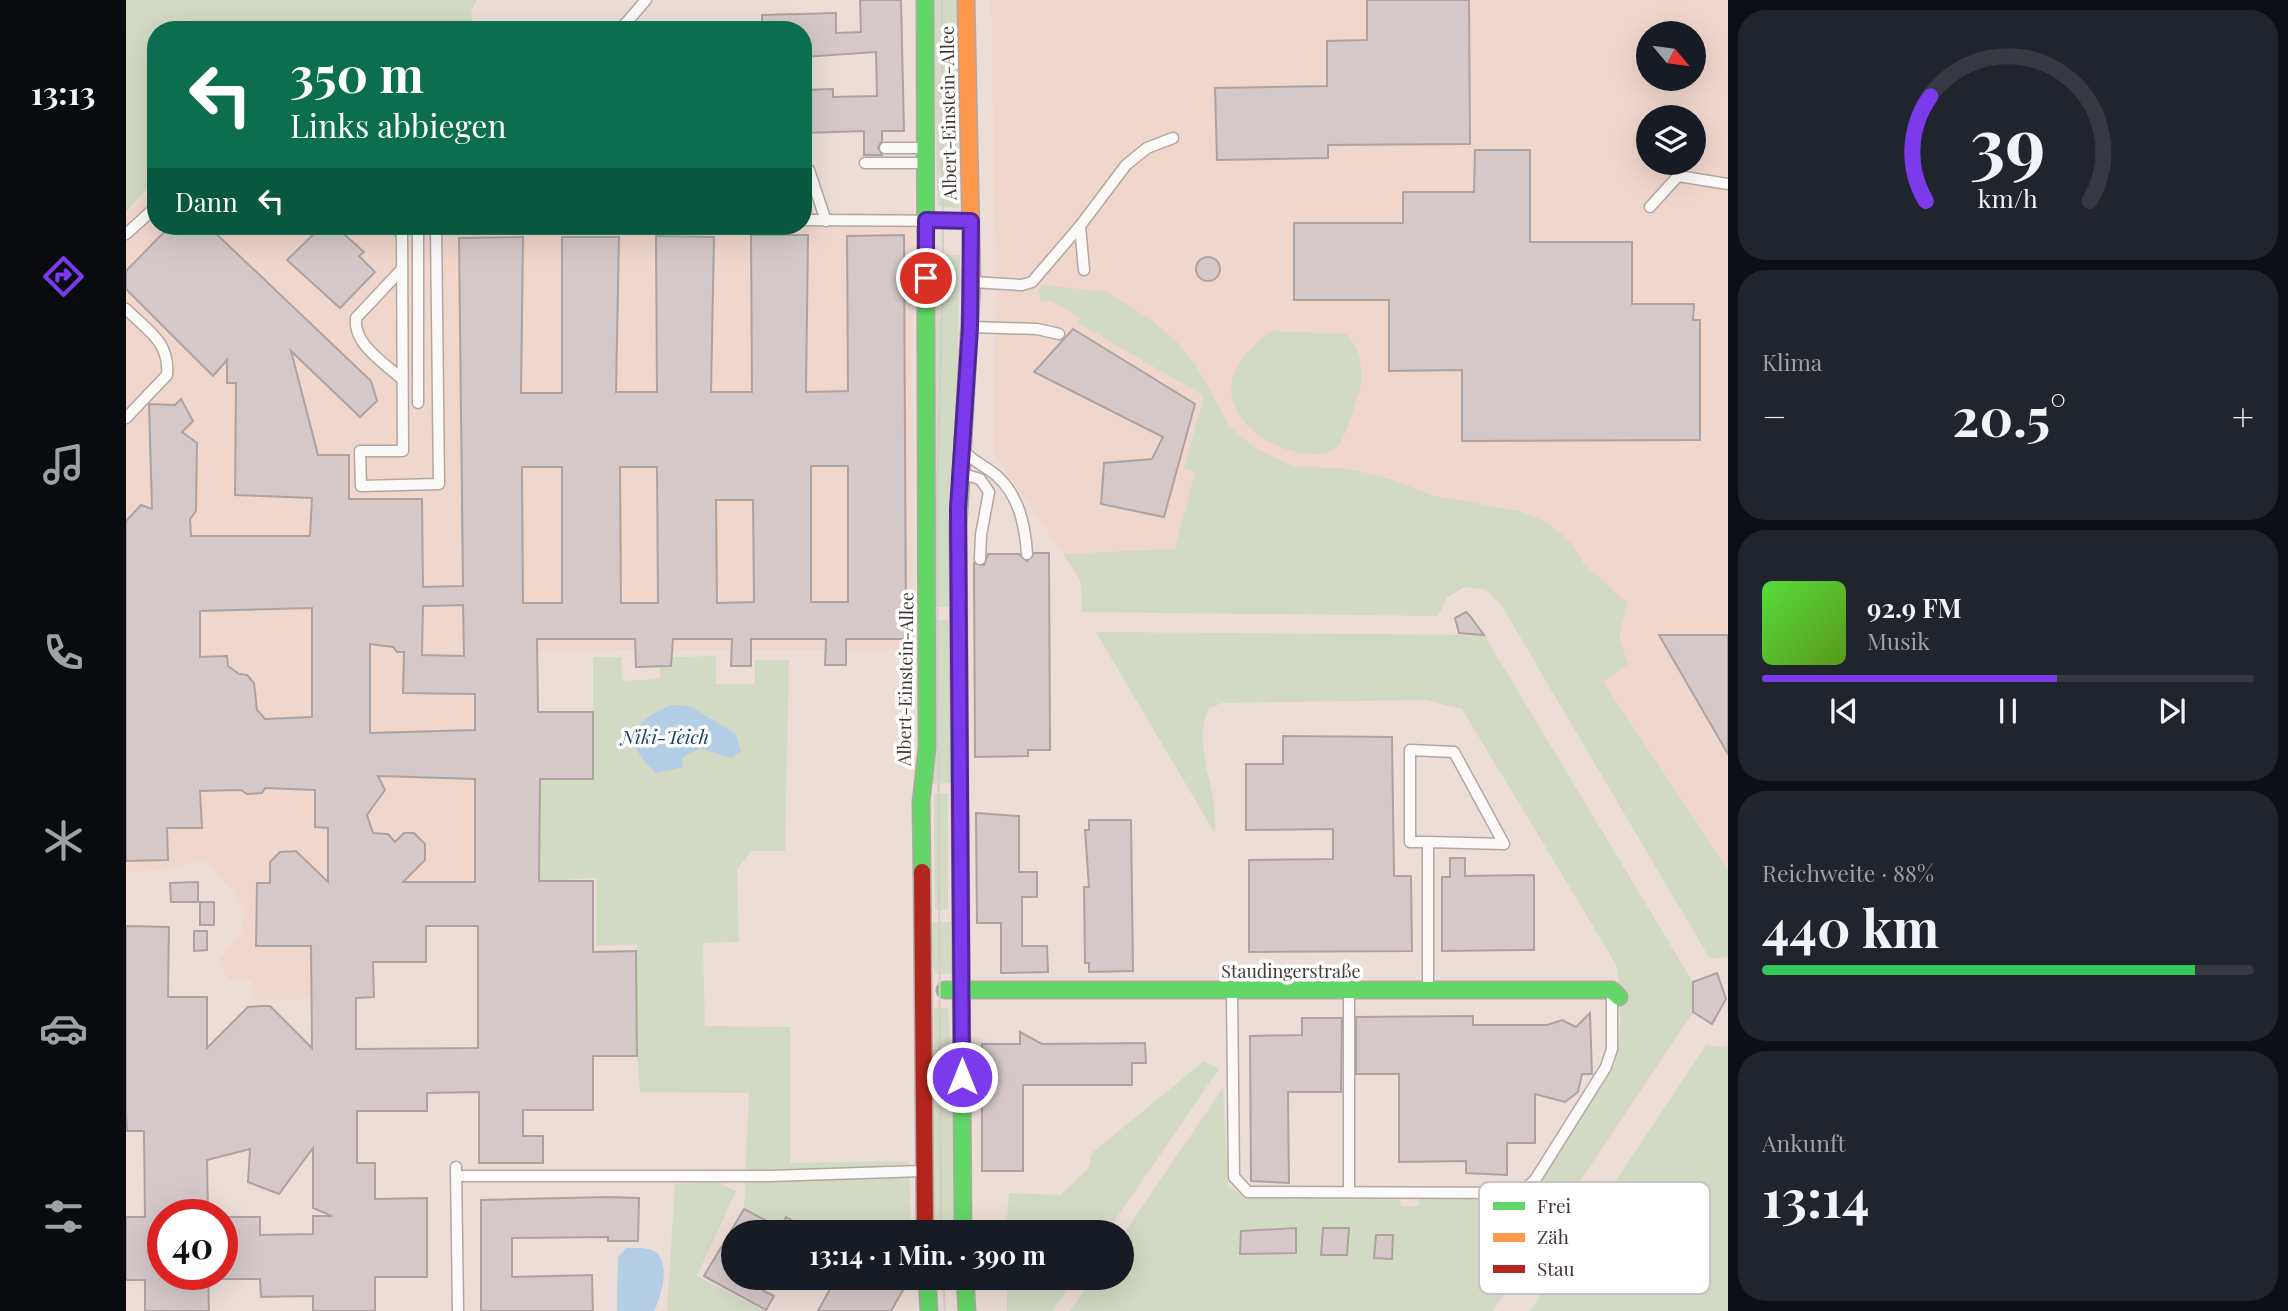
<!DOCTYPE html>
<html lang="de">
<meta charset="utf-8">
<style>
body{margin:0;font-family:"Playfair Display",serif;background:#20242c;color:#f1f3f6;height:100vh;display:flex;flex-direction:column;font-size:26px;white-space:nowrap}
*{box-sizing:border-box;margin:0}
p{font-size:23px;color:#9ea1a6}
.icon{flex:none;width:38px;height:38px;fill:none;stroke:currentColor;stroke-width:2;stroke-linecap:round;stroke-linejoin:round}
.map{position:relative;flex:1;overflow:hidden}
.drawer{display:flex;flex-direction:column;gap:10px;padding:10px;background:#0d0f14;width:560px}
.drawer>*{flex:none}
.hud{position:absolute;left:21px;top:21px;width:665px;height:214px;border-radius:28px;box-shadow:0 7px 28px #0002;background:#0b6e4f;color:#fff;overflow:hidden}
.needle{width:46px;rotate:119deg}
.fabs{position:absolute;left:1510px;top:21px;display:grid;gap:14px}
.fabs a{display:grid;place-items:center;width:70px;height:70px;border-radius:50%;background:#171b24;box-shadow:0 7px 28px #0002;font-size:35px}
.speed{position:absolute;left:21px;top:1199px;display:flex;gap:14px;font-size:35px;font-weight:700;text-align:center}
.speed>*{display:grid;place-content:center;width:91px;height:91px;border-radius:50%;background:#171b24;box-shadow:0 7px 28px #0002;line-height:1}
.speed .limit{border:10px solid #d22;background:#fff;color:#111}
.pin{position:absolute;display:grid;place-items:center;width:60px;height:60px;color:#fff;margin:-30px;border:4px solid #fff;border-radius:50%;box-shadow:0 2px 7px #0007}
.me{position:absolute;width:77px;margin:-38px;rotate:0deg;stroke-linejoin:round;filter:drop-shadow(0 0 5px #0008)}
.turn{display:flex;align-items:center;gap:24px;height:147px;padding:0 28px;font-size:32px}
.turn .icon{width:91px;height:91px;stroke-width:2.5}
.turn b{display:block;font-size:49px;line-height:60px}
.then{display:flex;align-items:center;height:66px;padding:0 28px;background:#0003;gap:14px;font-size:26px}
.big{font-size:52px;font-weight:700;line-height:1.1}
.drawer .card{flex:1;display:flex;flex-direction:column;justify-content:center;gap:10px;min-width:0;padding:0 24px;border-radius:28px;background:#20242c}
.drawer .dial{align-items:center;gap:0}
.dial svg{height:182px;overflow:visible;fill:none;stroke:#363941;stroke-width:7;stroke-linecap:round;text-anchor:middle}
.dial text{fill:#f1f3f6;stroke:none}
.song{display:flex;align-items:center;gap:21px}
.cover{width:84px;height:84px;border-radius:10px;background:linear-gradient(135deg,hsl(110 70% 55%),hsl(90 70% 35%))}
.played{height:7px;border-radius:4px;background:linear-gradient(90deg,#7c3aed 60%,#363941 60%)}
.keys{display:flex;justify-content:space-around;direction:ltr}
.heat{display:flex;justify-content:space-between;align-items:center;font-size:38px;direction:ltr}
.charge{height:10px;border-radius:5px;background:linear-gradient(90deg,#34c759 88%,#363941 0)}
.trip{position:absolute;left:595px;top:1220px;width:413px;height:70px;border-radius:35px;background:#171b24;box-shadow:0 7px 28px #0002;font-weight:700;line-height:70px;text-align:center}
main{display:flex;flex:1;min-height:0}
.menu{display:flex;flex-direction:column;width:126px;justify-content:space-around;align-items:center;background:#090b0e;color:#9ea1a6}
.menu .icon{width:49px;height:49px}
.menu .on{color:#7c3aed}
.menu b{font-size:32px;color:#f1f3f6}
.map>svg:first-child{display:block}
.built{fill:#f0d6cb;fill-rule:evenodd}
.green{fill:#d3dac3}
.water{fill:#b4cee5}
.building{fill:#d4c8c8;stroke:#ada2a1;stroke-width:2;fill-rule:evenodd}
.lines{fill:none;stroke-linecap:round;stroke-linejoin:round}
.lane-casing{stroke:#b2a7a2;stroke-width:13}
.fast-casing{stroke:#b2a7a2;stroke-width:19}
.slow-casing{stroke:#b2a7a2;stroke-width:19}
.jam-casing{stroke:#b2a7a2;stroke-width:19}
.lane{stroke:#fcfaf9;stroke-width:10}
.fast{stroke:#63d668;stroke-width:16}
.slow{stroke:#ff974d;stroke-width:16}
.jam{stroke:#b3261e;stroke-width:16}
.tram{stroke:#d1cdcb;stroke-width:2}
.route-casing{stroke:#51269a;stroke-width:18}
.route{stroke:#7c3aed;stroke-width:12}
.labels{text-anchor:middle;stroke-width:7;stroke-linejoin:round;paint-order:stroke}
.street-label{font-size:18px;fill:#413733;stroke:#fff}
.water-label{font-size:19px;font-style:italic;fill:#134467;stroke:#fff}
.key{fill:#fff;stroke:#c6c3c2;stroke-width:2}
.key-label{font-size:19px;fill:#413733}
</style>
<main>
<nav class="menu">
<b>13:13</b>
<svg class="icon on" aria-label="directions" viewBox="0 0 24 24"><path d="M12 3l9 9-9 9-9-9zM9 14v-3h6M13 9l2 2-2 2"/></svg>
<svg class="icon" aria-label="music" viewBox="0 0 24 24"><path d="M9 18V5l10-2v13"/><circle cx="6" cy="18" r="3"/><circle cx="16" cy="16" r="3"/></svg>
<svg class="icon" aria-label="phone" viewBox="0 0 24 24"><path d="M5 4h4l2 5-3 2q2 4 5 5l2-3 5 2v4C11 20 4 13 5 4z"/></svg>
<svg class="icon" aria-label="climate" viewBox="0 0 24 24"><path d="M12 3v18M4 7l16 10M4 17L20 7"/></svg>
<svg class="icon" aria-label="car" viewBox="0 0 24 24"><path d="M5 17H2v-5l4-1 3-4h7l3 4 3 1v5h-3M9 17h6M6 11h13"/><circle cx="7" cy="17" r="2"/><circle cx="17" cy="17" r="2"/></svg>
<svg class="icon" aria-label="filters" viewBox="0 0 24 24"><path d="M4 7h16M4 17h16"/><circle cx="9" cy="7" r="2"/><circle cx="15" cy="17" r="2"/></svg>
</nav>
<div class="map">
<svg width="1602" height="1311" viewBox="0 0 1602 1311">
<rect width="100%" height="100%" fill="#ecddd7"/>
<g class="built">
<path d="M865,0H1602V904L1387,550L954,579L868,453L870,271ZM1522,33H1568V79H1522ZM1522,117H1568V163H1522Z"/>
<path d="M30,184V226H677V213L787,211L786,649L351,651L349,878L352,926H300V962H248V997L126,1000L127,979H102L93,960L117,930L118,905L79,860L48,868L0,873V216Z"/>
</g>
<g class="green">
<path d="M0,0H351L345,11L348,30H30V179L0,212Z"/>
<path d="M804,0H835L833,208L812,206Z"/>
<path d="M804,255H834L827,607H805Z"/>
<path d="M917,285L981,292L1026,320L1050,341L1071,367L1102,424L1127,447L1166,466L1224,469L1264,479L1308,496L1394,511L1420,522L1445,542L1458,564L1501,603L1493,638L1502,664L1477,682L1602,870V957L1584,959L1374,603L1360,590L1338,587L1321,598L1312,616L956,612L954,579L937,554L1049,549L1069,472L1058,468L1078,396L952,323L955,318L924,300L915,302L912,291Z"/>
<path d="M1146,331L1220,334C1234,345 1239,376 1233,393C1227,408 1223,430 1214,443C1186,483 1034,408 1146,331Z"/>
<path d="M805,620H827L830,783L801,784Z"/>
<path d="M970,632L1358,635L1567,982V1012L1367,1311H944L967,1278H996V1236L1097,1088L1102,1185L1118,1198H1274L1275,1206H1293L1294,1198L1390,1199L1403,1193L1417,1177L1489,1066L1494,1023L1492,970L1488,961L1336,709L1299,700L1096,703L1083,708C1064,749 1096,797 1088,832Z"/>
<path d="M590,656V684H629V660H663L659,851H626L611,869L613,942L577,943L579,1026L664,1027V1163L783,1161L785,1232H687L660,1217L652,1225L618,1209L623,1093L514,1092L511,1056V945L470,946L471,878L413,881L414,779L467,778V657H495L496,681L534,679V668L547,667L546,657Z"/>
<path d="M822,793V910H809L808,794Z"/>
<path d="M801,922H830L825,974H809Z"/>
<path d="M808,1008H822L833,1232H805Z"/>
<path d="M1580,1045L1598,1047L1602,1045V1311H1404Z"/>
<path d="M1078,1061L1093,1069L981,1232H880L883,1193L934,1195L962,1169L966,1153Z"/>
<path d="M592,1182L610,1191L571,1276L638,1311H541L549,1184Z"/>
<path d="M881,1278H949L926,1311H881Z"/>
</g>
<g class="water">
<path d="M545,705L564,706L610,734L615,752L605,758L574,748L556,758L557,767L530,773C495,741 505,722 545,705Z"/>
<path d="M500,1248C509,1248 521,1247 528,1251C546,1261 535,1297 528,1311H491L492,1257Z"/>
</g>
<g class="building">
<path d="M734,0H775L778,131H756V141L752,147L756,155H738V131L677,133V90L707,89V97L751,96L750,52L677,57V30H636V15L710,13V33L735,32Z"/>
<path d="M1241,0H1343L1344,144L1202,145V158L1091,160L1089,88L1201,86V41L1241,40Z"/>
<path d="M1349,150H1404V242H1506V304H1568L1567,320H1574V440L1336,441V370L1263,371V300H1168V223H1277V192H1348Z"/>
<path d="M44,226H82L245,381L251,401L234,417L165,351L192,455H223V499H296L297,587L337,586L333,238L397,237L395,393H436V237H493L490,392H531L530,236L588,237L585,392H626L625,235H682L680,392L722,391L721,236L778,235L780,639H720V665H699L700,639H625V666H605L606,639H547L545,666L510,667L509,639H411L412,712H467V779H414L413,881H467V952L510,951L511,1056H467V1110H397V1136H417V1163H353V1092L301,1093V1111H231V1163H249V1199L301,1198V1277H249V1311H187V1296L135,1297L134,1279H96V1217H134V1235L187,1234V1216H206L187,1208V1148L153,1194L122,1182L124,1149L81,1160L82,1214H37V1274H82L83,1311H19V1280H0V1217H19L18,1131H1L0,1111V926L43,927L42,997H81V1048L122,1007L135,1006H144L186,1048L185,946H130L131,883H144V862L154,852L170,851L202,882V828L189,827V790L139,788L136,793L121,794L115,790L74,791L76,828H41L42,860L0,861V521L15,505L26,509L23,404L49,405L55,399L67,421L56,432L71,443L70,511L64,519L65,536H184L186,498L109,495L110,383H101V360L87,376L0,289V271ZM685,466H722V602H685ZM396,467H436V603H397ZM494,467H531L532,603H495ZM590,500H627L628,602L591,603ZM337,605L338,656L296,655L297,606ZM186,608V717L139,719L131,710L128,683L121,675L113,674L102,666L101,656L74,657V611ZM244,644L267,647L271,652H278L277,693L349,694V730L244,733ZM252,776L349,779V882H277L299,860V844L288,833H278L269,842L262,834L247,833L241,815L259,790ZM300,926H352V1048L230,1049V998L248,997L247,962H300Z"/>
<path d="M196,226H209L238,252L233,256L249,272L214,308L161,260Z"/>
<circle cx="1082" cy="269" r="12"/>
<path d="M947,329L1069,404L1038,517L975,504L978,463L1026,459L1037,437L908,372Z"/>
<path d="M908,553H923L924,750H902V756L849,757L848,563L858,565L862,554H893L901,561Z"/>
<path d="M1340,612L1344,616L1358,635L1333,633L1329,618Z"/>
<path d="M1533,635H1602V754Z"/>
<path d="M1157,736L1266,737L1268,876H1285L1286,951L1123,952V860L1207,859V829L1120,830V764H1157Z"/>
<path d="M850,813L893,816V872H911V897H896V946H921L922,972L875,973V923H851Z"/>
<path d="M963,820H1005L1007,971L963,972V963H959L958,887H963L959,830H963Z"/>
<path d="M1324,858H1339V876L1408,875V950L1316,951V877H1324Z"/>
<path d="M72,882V902H45L44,883Z"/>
<rect x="74" y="902" width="14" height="23"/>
<path d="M68,931H81V950L68,951Z"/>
<path d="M1591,973L1600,999L1586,1024L1567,1012V982Z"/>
<path d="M1464,1013L1466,1074H1456L1452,1092L1439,1102L1409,1094V1143H1381V1175L1340,1173V1161L1273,1162V1074H1230V1017L1347,1016V1025H1421L1436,1020L1450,1027Z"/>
<path d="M1176,1018H1216L1215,1092H1162L1163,1183L1125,1181L1124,1036L1176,1035Z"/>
<path d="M894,1032L916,1044L1019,1043L1020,1063H1006V1085H897V1171H856V1044H894Z"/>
<path d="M482,1197L513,1198L512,1241H482V1237L386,1238V1277L466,1275L467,1311H355V1200Z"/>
<path d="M618,1209L654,1228L660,1217L687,1232H607V1278H613L648,1296L640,1310L578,1276Z"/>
<path d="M1170,1228V1253L1114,1254L1115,1231Z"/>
<path d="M1197,1228H1223L1221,1255H1195Z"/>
<path d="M1250,1235H1267L1266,1259L1248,1258Z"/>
<path d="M710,1278H784L765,1311H692Z"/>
</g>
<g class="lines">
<defs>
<g id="lane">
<path d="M494,30L520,0"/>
<path d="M759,148H799"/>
<path d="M739,163H799"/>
<path d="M683,170L700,221"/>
<path d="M1524,207L1552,176L1602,184"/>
<path d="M677,220L845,221"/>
<path d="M265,226L276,233"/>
<path d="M292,226V403"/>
<path d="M954,226L958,270"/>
<path d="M276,233L277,451H234L235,486L313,484L310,226"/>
<path d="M0,234L30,207"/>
<path d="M276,269L230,318C227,344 257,362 276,379"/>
<path d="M846,282L896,285L906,282L954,226L1000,165L1021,148L1047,138"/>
<path d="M0,309C22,331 44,342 41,375L0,418"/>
<path d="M846,327L911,329L933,334"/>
<path d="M839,452C848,462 861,467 871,476C893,496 899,525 901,554"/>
<path d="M837,474L854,479L863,492L855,535L854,559"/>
<path d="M1302,842H1284V750L1328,752L1378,844L1302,842V990"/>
<path d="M1106,992L1108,1177L1122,1192L1394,1193L1409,1180L1480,1067L1486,1049V996"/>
<path d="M1223,992V1191"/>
<path d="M330,1167L332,1311"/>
<path d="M331,1176H644L796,1171"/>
</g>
<g id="fast">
<path d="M835,478L832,526L837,1232"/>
<path d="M796,872L795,802L801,748L799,0"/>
<path d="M819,990H1486L1493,997"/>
<path d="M801,1278L803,1311"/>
<path d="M839,1278L841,1311"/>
</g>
<path id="slow" d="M835,478L846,282L840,0"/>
<path id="jam" d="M796,872L799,1232"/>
</defs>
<use href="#lane" class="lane-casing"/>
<use href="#fast" class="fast-casing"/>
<use href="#slow" class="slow-casing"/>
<use href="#jam" class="jam-casing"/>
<use href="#lane" class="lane"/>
<use href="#fast" class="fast"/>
<use href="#slow" class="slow"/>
<use href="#jam" class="jam"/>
<g class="tram">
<path d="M815,1232L811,501L817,274L816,0"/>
<path d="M817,1278L819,1311"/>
</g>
</g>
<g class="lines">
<defs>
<path id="route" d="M800,278V220L845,221L844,327L832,508L836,1077"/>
</defs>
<use href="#route" class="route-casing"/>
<use href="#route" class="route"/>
</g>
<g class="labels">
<g class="street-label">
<text transform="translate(823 113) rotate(-91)" y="6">Albert-Einstein-Allee</text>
<text transform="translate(780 679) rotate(-89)" y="6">Albert-Einstein-Allee</text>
<text x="1165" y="978">Staudingerstraße</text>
</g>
<g class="water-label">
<text x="539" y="744">Niki-Teich</text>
</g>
</g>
<rect x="1353" y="1182" width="231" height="112" rx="10" class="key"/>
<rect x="1367" y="1202" width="32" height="8" fill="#63d668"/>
<rect x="1367" y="1233" width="32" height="9" fill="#ff974d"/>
<rect x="1367" y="1265" width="32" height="8" fill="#b3261e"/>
<g class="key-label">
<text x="1411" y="1213">Frei</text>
<text x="1411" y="1244">Zäh</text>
<text x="1411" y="1276">Stau</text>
</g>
</svg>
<div class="fabs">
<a><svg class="needle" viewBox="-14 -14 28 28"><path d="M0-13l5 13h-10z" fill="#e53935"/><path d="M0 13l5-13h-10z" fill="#9ea1a6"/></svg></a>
<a><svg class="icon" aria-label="layers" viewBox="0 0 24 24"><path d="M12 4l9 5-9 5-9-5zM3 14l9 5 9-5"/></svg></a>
</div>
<div class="speed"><div class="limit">40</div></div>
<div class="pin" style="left:800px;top:278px;background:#d93025"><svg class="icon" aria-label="arrive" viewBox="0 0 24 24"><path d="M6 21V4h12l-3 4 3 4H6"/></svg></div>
<svg class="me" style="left:836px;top:1077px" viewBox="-20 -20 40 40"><circle r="17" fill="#7c3aed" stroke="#fff" stroke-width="3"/><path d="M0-11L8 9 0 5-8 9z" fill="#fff"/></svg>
<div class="trip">13:14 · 1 Min. · 390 m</div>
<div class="hud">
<div class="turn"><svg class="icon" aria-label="left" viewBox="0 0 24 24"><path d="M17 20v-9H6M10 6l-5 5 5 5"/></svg><div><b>350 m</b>Links abbiegen</div></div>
<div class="then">Dann<svg class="icon" aria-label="left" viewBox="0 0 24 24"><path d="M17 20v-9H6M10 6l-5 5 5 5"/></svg></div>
</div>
</div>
<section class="drawer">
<div class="card dial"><svg viewBox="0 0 100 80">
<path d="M14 69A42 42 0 1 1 86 69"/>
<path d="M14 69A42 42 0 0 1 16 23" stroke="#7c3aed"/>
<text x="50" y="56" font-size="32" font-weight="700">39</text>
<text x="50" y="72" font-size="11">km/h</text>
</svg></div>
<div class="card"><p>Klima</p>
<div class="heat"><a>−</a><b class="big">20.5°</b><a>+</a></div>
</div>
<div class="card">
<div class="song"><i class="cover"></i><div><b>92.9 FM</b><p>Musik</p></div></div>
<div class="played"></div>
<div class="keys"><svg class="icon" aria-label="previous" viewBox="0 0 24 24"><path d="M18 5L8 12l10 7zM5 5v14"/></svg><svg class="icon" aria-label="pause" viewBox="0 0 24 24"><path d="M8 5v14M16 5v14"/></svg><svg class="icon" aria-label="next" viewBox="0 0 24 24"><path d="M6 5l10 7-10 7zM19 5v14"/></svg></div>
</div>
<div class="card"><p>Reichweite · 88%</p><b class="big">440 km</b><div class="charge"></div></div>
<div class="card"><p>Ankunft</p><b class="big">13:14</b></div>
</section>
</main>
